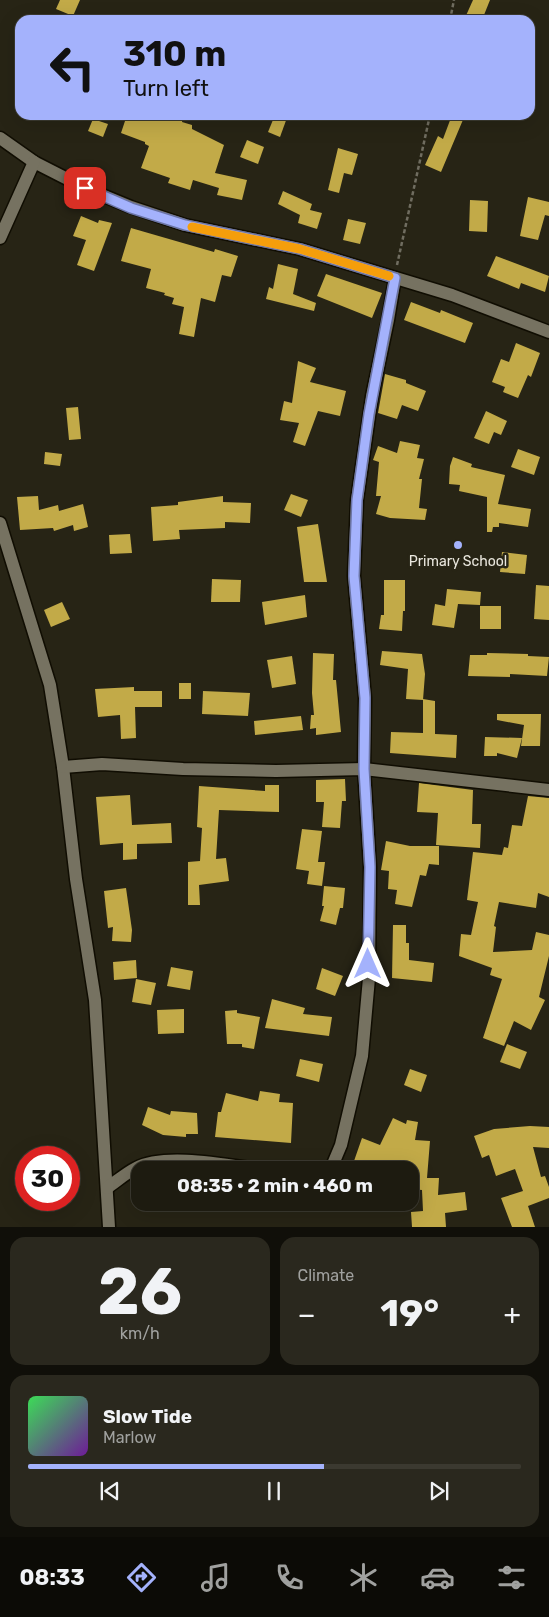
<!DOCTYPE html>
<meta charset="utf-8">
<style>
body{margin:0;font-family:Rubik,sans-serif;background:#2a281e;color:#f1f3f6;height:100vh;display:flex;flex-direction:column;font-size:19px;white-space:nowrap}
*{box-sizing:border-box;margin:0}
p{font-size:16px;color:#a0a19f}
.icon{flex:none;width:28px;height:28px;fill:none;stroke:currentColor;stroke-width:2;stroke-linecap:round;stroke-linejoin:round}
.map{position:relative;height:1227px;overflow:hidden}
.panel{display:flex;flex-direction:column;gap:10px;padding:10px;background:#100f09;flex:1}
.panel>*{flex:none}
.banner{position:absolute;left:15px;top:15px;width:520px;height:105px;border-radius:15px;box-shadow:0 5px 20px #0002,0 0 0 1px #3b3930;background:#a4b2fc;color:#111;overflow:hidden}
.speed{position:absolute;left:15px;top:1146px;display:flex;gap:10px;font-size:25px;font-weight:700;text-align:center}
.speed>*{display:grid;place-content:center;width:65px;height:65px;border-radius:50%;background:#1d1b10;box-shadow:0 5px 20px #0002,0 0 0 1px #3b3930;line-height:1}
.speed .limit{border:8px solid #d22;background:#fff;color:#111}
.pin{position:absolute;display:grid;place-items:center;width:42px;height:42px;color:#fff;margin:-21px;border-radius:10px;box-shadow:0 2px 8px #0006}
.me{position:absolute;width:55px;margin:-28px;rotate:0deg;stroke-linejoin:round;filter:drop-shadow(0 0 4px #0008)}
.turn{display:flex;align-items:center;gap:18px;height:105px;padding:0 25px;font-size:22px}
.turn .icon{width:65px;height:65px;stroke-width:2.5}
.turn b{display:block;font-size:35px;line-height:42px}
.big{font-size:38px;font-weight:700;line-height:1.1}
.panel .widget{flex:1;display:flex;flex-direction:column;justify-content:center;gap:8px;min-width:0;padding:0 18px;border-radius:15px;background:#2a281e}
.panel .dial{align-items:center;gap:0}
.dial b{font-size:65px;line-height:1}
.song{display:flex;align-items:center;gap:15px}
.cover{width:60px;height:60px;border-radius:8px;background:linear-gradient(135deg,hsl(130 70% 55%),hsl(280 70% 35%))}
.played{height:5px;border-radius:2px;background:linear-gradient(90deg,#a4b2fc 60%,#3b3930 60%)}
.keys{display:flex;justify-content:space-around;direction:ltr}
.heat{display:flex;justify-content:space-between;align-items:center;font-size:28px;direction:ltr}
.panel .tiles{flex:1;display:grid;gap:10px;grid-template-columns:1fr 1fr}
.widget:last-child{grid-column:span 2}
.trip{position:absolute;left:131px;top:1161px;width:288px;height:50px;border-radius:15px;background:#1d1b10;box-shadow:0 5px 20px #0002,0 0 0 1px #3b3930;font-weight:700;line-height:50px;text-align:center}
.dock{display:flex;height:80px;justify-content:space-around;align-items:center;background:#0c0b06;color:#a0a19f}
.dock .icon{width:35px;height:35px}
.dock .on{color:#a4b2fc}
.dock b{font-size:22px;color:#f1f3f6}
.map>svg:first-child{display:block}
.building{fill:#c2aa48}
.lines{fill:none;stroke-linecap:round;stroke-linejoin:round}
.minor-casing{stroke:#100d02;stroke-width:15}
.path{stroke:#706d60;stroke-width:2.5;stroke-dasharray:4 2.5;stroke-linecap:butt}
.minor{stroke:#767261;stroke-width:12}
.route-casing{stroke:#6b74a4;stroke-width:12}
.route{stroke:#a4b2fc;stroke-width:9}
.slow{stroke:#f59e0b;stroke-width:9}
.poi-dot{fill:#a4b2fc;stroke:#272415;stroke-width:2}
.labels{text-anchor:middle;stroke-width:5;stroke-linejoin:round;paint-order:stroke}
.poi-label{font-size:14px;fill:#eae7de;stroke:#272415}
</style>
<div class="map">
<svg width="549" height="1227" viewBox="0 0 549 1227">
<rect width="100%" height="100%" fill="#272415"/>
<g class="building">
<path d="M60,0H80L73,16L56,9Z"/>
<path d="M473,0H490L482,20H464Z"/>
<path d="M127,115L140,119L142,115H183L182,122L192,125V129L224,145L215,173L247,180L242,200L217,195L219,188L193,180L190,190L168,183L170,178L141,168L149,146L145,144V142L121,133Z"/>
<path d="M275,115H288L280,137L268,132Z"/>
<path d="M452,115H465L441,172L425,165L438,136L443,139Z"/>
<path d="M93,119L108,124L103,137L88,131Z"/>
<path d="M247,140L264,147L258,164L240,157Z"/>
<path d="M338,148L358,154L352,175L344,173L339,193L328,190Z"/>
<path d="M283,191L312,204L310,210L322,213L317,229L298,223L300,215L278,204Z"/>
<path d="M528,197L549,202V216L545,215L538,240L520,236Z"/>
<path d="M470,200L488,201L487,232L469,231Z"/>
<path d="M81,216L98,223L99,220L112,223L94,271L77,265L86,240L73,236Z"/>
<path d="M348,219L366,223L360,244L343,240Z"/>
<path d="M131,228L214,252L215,249L238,256L231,277L222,275L215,302L201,298L194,337L179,334L184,307L172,304L174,298L164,295L165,293L146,288L151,269L121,261Z"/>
<path d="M496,256L549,276L545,292L521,283L519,289L487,276Z"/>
<path d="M278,264L298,269L293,294L316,303L314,311L266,299L269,287L273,289Z"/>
<path d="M326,274L382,293L372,318L317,296Z"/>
<path d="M411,302L440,313L441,310L473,323L465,343L404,320Z"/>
<path d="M516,343L540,353L531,377L528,375L518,398L503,392L505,387L492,382L501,359L509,362Z"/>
<path d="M298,361L316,368L310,382L346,391L340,416L318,411L305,446L293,442L299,423L280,420L284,401L292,403Z"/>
<path d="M385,374L406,380V383L426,391L418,411L402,405L397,419L378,413Z"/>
<path d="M78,407L81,439L69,440L66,408Z"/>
<path d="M486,411L507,421L501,435L494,432L489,444L474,438Z"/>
<path d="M400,441L420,445L417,458L424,459L419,479H422L419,508L427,509L425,520L390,518L376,514L381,496H376L379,462L373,460L378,446L397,453Z"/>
<path d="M518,449L540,457L534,475L511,467Z"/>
<path d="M45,452L62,454L60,466L44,464Z"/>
<path d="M453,457L472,464L471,467L505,475L498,504L531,509L528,527L499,523V527H493L492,532H487V497L459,491L460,485L449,484L450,466Z"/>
<path d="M291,494L308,500L301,517L284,510Z"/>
<path d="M38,496L39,510L58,505L59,511L83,504L88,527L74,531L73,525L54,531L53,528L20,530L17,497Z"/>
<path d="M223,496V502L251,503L250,523L225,522V528L179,530L180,539L153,541L151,507L178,505V502Z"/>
<path d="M318,524L327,582H304L297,527Z"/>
<path d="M130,534L132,553L110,554L109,535Z"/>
<path d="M502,552L527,555L525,574L500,572Z"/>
<path d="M212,579L241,580L240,602H211Z"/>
<path d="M384,580H405V611H403L402,631L379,629L381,615H384Z"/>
<path d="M536,585L549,586V620L534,619Z"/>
<path d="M447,589L481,592L480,605L458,604L454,628L432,625L435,604L445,606Z"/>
<path d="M305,595L307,617L265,625L262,602Z"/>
<path d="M62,602L70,619L51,627L44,610Z"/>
<rect x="480" y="606" width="21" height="23"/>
<path d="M382,651L422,654L425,674L423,700L406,699L408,669L380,665Z"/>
<path d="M313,653L334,654L333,680H336L341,732L316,735V728L310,729L311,715H314L312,693Z"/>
<path d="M487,653L528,654V656L549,657L547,676L510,674V677L468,676L470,655H487Z"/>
<path d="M292,656L296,684L272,688L267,660Z"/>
<rect x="179" y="683" width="12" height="16"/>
<path d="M134,687V691H162V707H135L136,738L121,739L120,715L98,717L95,689Z"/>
<path d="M203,691L250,693L248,716L202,714Z"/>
<path d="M423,699L435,701V734L457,735L456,758L390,753L391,732L423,733Z"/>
<path d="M497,714H541L540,746H521L524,725L497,720Z"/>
<path d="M301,716L303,730L255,735L254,721Z"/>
<path d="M485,737L522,738L517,758L497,753V756H484Z"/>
<path d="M345,779L346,801H342L340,828L322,827L324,802H316V780Z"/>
<path d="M419,783L473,790L472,824H481L480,848L436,845L438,813L417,812Z"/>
<path d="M265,785H279V812L219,810L216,859L226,858L229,881L199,885L200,905H188V862L200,861L202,828L197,827L199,786L265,791Z"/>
<path d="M130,795L132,825L171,823L172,843L137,844V859L123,860V843L100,845L96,797Z"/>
<path d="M528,796L549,798V897L538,893L536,908L499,902L494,926L496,927L493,952L532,950L536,932L549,935V956L539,997L545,1000L531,1030L514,1021L504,1046L483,1038L502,979L490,975L492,968L459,956L461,934L471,935L478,902L467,900L473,852L502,855L504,847L508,848L512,825L522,826Z"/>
<path d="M302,829L322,831L318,862H325L322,886L307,884L309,871L296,869Z"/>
<path d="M386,841L410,846H439V865L429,864L426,876L420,875L412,907L395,904L397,890L388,889L389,871L381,870Z"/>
<path d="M324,886L345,888L343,908H340L336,925L320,921L324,906H322Z"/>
<path d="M126,888L132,930L131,942L112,941L113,927L108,928L104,891Z"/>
<path d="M393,925H406V943H409V960L434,963L432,982L392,978Z"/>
<path d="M136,960L137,978L114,980L113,962Z"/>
<path d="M171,967L193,971L190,990L167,986Z"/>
<path d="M322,968L343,976L335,996L316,989Z"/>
<path d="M136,979L156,983L151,1005L132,1002Z"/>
<path d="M272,999L305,1008L303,1014L332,1017L329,1036L265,1028Z"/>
<path d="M184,1009V1033L158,1034L157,1010Z"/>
<path d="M237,1010V1013L260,1017L254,1049L242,1047V1044H227L225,1011Z"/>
<path d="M507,1044L527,1052L520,1069L500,1062Z"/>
<path d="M300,1059L323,1064L319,1082L296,1076Z"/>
<path d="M410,1069L427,1075L421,1092L404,1085Z"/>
<path d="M260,1091L280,1094L279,1102L293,1103L291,1143L215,1137L218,1112H221L226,1093L258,1101Z"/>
<path d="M148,1107L170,1115L171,1111L197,1113L198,1134H186V1137L163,1135L142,1125Z"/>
<path d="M393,1118L406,1124L407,1120L418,1122L415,1140L430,1141L427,1178H439L438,1195L465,1192L467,1210L445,1213L446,1227H412L411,1212L423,1211L422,1190L410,1189V1170H383L354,1161L362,1138L380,1145Z"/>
<path d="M530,1126L549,1127V1148L533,1147L541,1177L545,1176L549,1187V1198L528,1206L535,1227H512L501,1198L523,1191L515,1169L496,1176L489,1155L482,1158L474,1136L494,1129Z"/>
</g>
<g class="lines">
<defs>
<g id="minor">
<path d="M0,138L34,162L85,188L131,207L185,225L300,249L452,295L549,332"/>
<path d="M0,238L34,162"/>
<path d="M0,523L50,685L63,767L76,879L95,1000L109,1227"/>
<path d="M63,767L102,764L183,769L276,771L364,769L549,790"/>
<path d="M327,1170L333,1164L341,1145L362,1056L369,978L370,867L364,769L365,698L354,576L357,500L372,396L388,320L395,278"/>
<path d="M107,1188C117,1181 126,1173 136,1168C166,1152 231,1166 264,1170"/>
</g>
</defs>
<use href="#minor" class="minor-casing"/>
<g class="path">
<path d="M450,20L454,0"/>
<path d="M397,265L430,115"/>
</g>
<use href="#minor" class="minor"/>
</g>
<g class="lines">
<defs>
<path id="route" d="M85,188L131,208L185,225L300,249L395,278L369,414L357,500L354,576L365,698L364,769L370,867L368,964"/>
</defs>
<use href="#route" class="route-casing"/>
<use href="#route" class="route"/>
<path class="slow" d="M192,227L300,249L389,276"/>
</g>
<circle class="poi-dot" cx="458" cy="545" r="5"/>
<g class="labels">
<g class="poi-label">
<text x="458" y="566">Primary School</text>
</g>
</g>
</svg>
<div class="speed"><div class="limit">30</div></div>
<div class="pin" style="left:85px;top:188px;background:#d93025"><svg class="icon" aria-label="arrive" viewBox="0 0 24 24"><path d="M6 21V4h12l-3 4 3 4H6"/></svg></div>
<svg class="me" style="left:368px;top:964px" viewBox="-20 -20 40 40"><path d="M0-17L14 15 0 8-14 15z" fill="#a4b2fc" stroke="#fff" stroke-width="4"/></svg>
<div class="trip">08:35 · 2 min · 460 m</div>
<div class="banner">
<div class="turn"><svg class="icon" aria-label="left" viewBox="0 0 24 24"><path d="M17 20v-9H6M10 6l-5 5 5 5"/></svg><div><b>310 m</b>Turn left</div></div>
</div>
</div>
<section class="panel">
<div class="tiles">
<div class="widget dial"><b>26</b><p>km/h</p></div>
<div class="widget"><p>Climate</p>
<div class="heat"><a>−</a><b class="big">19°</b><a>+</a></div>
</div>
<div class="widget">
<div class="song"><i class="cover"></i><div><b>Slow Tide</b><p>Marlow</p></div></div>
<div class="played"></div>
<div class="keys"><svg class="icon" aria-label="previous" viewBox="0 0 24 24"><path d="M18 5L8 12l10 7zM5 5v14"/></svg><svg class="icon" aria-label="pause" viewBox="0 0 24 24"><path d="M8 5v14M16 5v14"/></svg><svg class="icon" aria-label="next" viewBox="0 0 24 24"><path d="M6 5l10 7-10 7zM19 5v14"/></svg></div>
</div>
</div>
</section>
<nav class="dock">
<b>08:33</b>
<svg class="icon on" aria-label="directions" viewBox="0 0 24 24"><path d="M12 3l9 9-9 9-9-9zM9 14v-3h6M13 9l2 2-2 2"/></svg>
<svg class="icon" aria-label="music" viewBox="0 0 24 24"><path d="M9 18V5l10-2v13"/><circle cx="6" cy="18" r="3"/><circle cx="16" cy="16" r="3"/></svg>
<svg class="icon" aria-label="phone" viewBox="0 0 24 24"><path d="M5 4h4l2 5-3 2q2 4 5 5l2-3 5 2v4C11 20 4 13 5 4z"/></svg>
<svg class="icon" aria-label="climate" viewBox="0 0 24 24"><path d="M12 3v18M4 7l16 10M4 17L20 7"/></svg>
<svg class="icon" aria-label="car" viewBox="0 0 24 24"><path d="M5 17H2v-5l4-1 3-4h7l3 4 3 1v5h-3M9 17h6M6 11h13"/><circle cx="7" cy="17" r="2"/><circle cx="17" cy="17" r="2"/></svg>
<svg class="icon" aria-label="filters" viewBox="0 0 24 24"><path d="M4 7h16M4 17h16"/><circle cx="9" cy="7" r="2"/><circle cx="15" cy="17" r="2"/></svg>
</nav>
